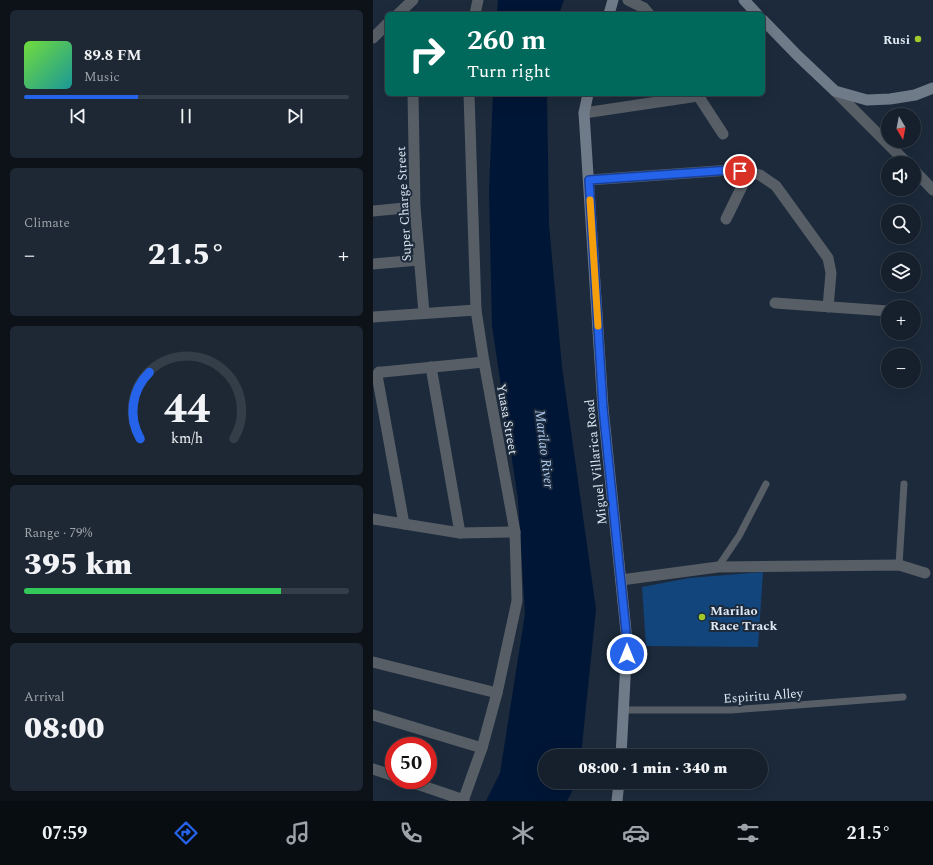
<!DOCTYPE html>
<meta charset="utf-8">
<style>
body{margin:0;font-family:Spectral,serif;background:#1e2834;color:#f1f3f6;height:100vh;display:flex;flex-direction:column;font-size:15px;white-space:nowrap}
*{box-sizing:border-box;margin:0}
p{font-size:13px;color:#9da3a9}
.icon{flex:none;width:22px;height:22px;fill:none;stroke:currentColor;stroke-width:2;stroke-linecap:round;stroke-linejoin:round}
.map{position:relative;flex:1;overflow:hidden}
.details{display:flex;flex-direction:column;gap:10px;padding:10px;background:#0c1218;width:373px}
.details>*{flex:none}
.banner{position:absolute;left:12px;top:12px;width:380px;height:84px;border-radius:6px;box-shadow:0 4px 16px #0002,0 0 0 1px #343e48;background:#00695c;color:#fff;overflow:hidden}
.needle{width:26px;rotate:170deg}
.fabs{position:absolute;left:508px;top:108px;display:grid;gap:8px}
.fabs a{display:grid;place-items:center;width:40px;height:40px;border-radius:50%;background:#15202c;box-shadow:0 4px 16px #0002,0 0 0 1px #343e48;font-size:20px}
.speed{position:absolute;left:12px;top:737px;display:flex;gap:8px;font-size:20px;font-weight:700;text-align:center}
.speed>*{display:grid;place-content:center;width:52px;height:52px;border-radius:50%;background:#15202c;box-shadow:0 4px 16px #0002,0 0 0 1px #343e48;line-height:1}
.speed .limit{border:6px solid #d22;background:#fff;color:#111}
.pin{position:absolute;display:grid;place-items:center;width:34px;height:34px;color:#fff;margin:-17px;border:2px solid #fff;border-radius:50%;box-shadow:0 1px 4px #0007}
.me{position:absolute;width:44px;margin:-22px;rotate:0deg;stroke-linejoin:round;filter:drop-shadow(0 0 3px #0008)}
.turn{display:flex;align-items:center;gap:14px;height:84px;padding:0 16px;font-size:18px}
.turn .icon{width:52px;height:52px;stroke-width:2.5}
.turn b{display:block;font-size:28px;line-height:34px}
.big{font-size:30px;font-weight:800;line-height:1.1}
.details .card{flex:1;display:flex;flex-direction:column;justify-content:center;gap:6px;min-width:0;padding:0 14px;border-radius:6px;background:#1e2834}
.details .dial{align-items:center;gap:0}
.dial svg{height:104px;overflow:visible;fill:none;stroke:#343e48;stroke-width:7;stroke-linecap:round;text-anchor:middle}
.dial text{fill:#f1f3f6;stroke:none}
.song{display:flex;align-items:center;gap:12px}
.cover{width:48px;height:48px;border-radius:6px;background:linear-gradient(135deg,hsl(100 70% 55%),hsl(180 70% 35%))}
.played{height:4px;border-radius:2px;background:linear-gradient(90deg,#2563eb 35%,#343e48 35%)}
.keys{display:flex;justify-content:space-around;direction:ltr}
.heat{display:flex;justify-content:space-between;align-items:center;font-size:22px;direction:ltr}
.charge{height:6px;border-radius:3px;background:linear-gradient(90deg,#34c759 79%,#343e48 0)}
.trip{position:absolute;left:165px;top:749px;width:230px;height:40px;border-radius:20px;background:#15202c;box-shadow:0 4px 16px #0002,0 0 0 1px #343e48;font-weight:800;line-height:40px;text-align:center}
.tab-bar{display:flex;height:64px;justify-content:space-around;align-items:center;background:#080d12;color:#9da3a9}
.tab-bar .icon{width:28px;height:28px}
.tab-bar .selected{color:#2563eb}
.tab-bar b{font-size:18px;color:#f1f3f6}
main{display:flex;flex:1;min-height:0}
.map>svg:first-child{display:block}
.green{fill:#11457b}
.water{fill:#001636}
.lines{fill:none;stroke-linecap:round;stroke-linejoin:round}
.service{stroke:#575e66;stroke-width:7}
.minor{stroke:#575e66;stroke-width:11}
.secondary{stroke:#707b89;stroke-width:11}
.route-casing{stroke:#184099;stroke-width:10}
.route{stroke:#2563eb;stroke-width:7}
.slow{stroke:#f59e0b;stroke-width:7}
.poi-dot{fill:#a0c92b;stroke:#1c2a3b;stroke-width:1.5}
.labels{text-anchor:middle;stroke-width:4;stroke-linejoin:round;paint-order:stroke}
.poi-label{font-size:13px;font-weight:bold;fill:#dfe8f3;stroke:#1c2a3b;text-anchor:end}
.street-label{font-size:13px;fill:#dfe8f3;stroke:#1c2a3b}
.water-label{font-size:14px;font-style:italic;fill:#acc9ee;stroke:#1c2a3b}
</style>
<main>
<section class="details">
<div class="card">
<div class="song"><i class="cover"></i><div><b>89.8 FM</b><p>Music</p></div></div>
<div class="played"></div>
<div class="keys"><svg class="icon" aria-label="previous" viewBox="0 0 24 24"><path d="M18 5L8 12l10 7zM5 5v14"/></svg><svg class="icon" aria-label="pause" viewBox="0 0 24 24"><path d="M8 5v14M16 5v14"/></svg><svg class="icon" aria-label="next" viewBox="0 0 24 24"><path d="M6 5l10 7-10 7zM19 5v14"/></svg></div>
</div>
<div class="card"><p>Climate</p>
<div class="heat"><a>−</a><b class="big">21.5°</b><a>+</a></div>
</div>
<div class="card dial"><svg viewBox="0 0 100 80">
<path d="M14 69A42 42 0 1 1 86 69"/>
<path d="M14 69A42 42 0 0 1 21 18" stroke="#2563eb"/>
<text x="50" y="56" font-size="32" font-weight="700">44</text>
<text x="50" y="72" font-size="11">km/h</text>
</svg></div>
<div class="card"><p>Range · 79%</p><b class="big">395 km</b><div class="charge"></div></div>
<div class="card"><p>Arrival</p><b class="big">08:00</b></div>
</section>
<div class="map">
<svg width="560" height="801" viewBox="0 0 560 801">
<rect width="100%" height="100%" fill="#1c2a3b"/>
<path class="green" d="M390,572L385,647L273,646L269,587L316,578Z"/>
<g class="water">
<path d="M125,0H191L186,14H124Z"/>
<path d="M120,94H174L176,225L189,367L223,609L208,756H172V782H204L194,801H113L127,773L152,614L145,499L119,326L116,190Z"/>
</g>
<g class="lines">
<g class="service">
<path d="M526,565L531,484"/>
<path d="M345,567L366,536L393,484"/>
<path d="M251,710H358L530,697"/>
</g>
<g class="minor">
<path d="M255,0L271,8L276,14"/>
<path d="M25,14L40,0"/>
<path d="M102,14L105,0"/>
<path d="M0,38L14,24"/>
<path d="M462,91L534,163"/>
<path d="M40,94L42,207L51,313"/>
<path d="M324,94L350,134"/>
<path d="M211,113L325,96"/>
<path d="M541,170L560,190"/>
<path d="M216,180L358,170L376,172L387,175L403,186L455,258L458,273L455,307"/>
<path d="M0,211L42,207"/>
<path d="M353,219L376,172"/>
<path d="M0,264L46,260"/>
<path d="M402,303L515,311"/>
<path d="M0,317L103,310"/>
<path d="M58,367L87,533"/>
<path d="M0,519L87,533L142,532"/>
<path d="M31,524L4,375L6,372H10L111,362"/>
<path d="M248,580L345,567L526,565L552,573"/>
<path d="M0,662L124,693"/>
<path d="M0,715L109,748"/>
<path d="M0,769L21,776"/>
<path d="M32,780L91,800"/>
<path d="M90,801L109,748L124,693L144,601L142,532L111,362L103,310L96,94"/>
</g>
<g class="secondary">
<path d="M371,0L384,14"/>
<path d="M236,14L240,0"/>
<path d="M390,20L425,56L462,91L494,100L517,99L542,95L560,88"/>
<path d="M215,94L211,113L230,408L254,641L248,756"/>
<path d="M244,801L246,782"/>
</g>
</g>
<g class="lines">
<defs>
<path id="route" d="M254,654V641L230,408L216,180L358,170L367,171"/>
</defs>
<use href="#route" class="route-casing"/>
<use href="#route" class="route"/>
<path class="slow" d="M217,200L225,326"/>
</g>
<g class="poi-dot">
<circle cx="545" cy="39" r="4"/>
<circle cx="329" cy="617" r="4"/>
</g>
<g class="labels">
<g class="poi-label">
<text x="537" y="44">Rusi</text>
<text x="337" y="615" text-anchor="start">Marilao<tspan x="337" dy="15">Race Track</tspan></text>
</g>
<g class="street-label">
<text transform="translate(30 204) rotate(-93)" y="5">Super Charge Street</text>
<text transform="translate(135 419) rotate(80)" y="5">Yuasa Street</text>
<text transform="translate(222 462) rotate(-96)" y="5">Miguel Villarica Road</text>
<text transform="translate(390 695) rotate(-4)" y="5">Espiritu Alley</text>
</g>
<g class="water-label">
<text transform="translate(172 449) rotate(83)" y="5">Marilao River</text>
</g>
</g>
</svg>
<div class="fabs">
<a><svg class="needle" viewBox="-14 -14 28 28"><path d="M0-13l5 13h-10z" fill="#e53935"/><path d="M0 13l5-13h-10z" fill="#9da3a9"/></svg></a>
<a><svg class="icon" aria-label="sound" viewBox="0 0 24 24"><path d="M4 9h4l5-4v14l-5-4H4zM17 9q2 3 0 6"/></svg></a>
<a><svg class="icon" aria-label="search" viewBox="0 0 24 24"><circle cx="10" cy="10" r="6"/><path d="M15 15l6 6"/></svg></a>
<a><svg class="icon" aria-label="layers" viewBox="0 0 24 24"><path d="M12 4l9 5-9 5-9-5zM3 14l9 5 9-5"/></svg></a>
<a>+</a>
<a>−</a>
</div>
<div class="speed"><div class="limit">50</div></div>
<div class="pin" style="left:367px;top:171px;background:#d93025"><svg class="icon" aria-label="arrive" viewBox="0 0 24 24"><path d="M6 21V4h12l-3 4 3 4H6"/></svg></div>
<svg class="me" style="left:254px;top:654px" viewBox="-20 -20 40 40"><circle r="17" fill="#2563eb" stroke="#fff" stroke-width="3"/><path d="M0-11L8 9 0 5-8 9z" fill="#fff"/></svg>
<div class="trip">08:00 · 1 min · 340 m</div>
<div class="banner">
<div class="turn"><svg class="icon" aria-label="right" viewBox="0 0 24 24"><path d="M7 20v-9h11M14 6l5 5-5 5"/></svg><div><b>260 m</b>Turn right</div></div>
</div>
</div>
</main>
<nav class="tab-bar">
<b>07:59</b>
<svg class="icon selected" aria-label="directions" viewBox="0 0 24 24"><path d="M12 3l9 9-9 9-9-9zM9 14v-3h6M13 9l2 2-2 2"/></svg>
<svg class="icon" aria-label="music" viewBox="0 0 24 24"><path d="M9 18V5l10-2v13"/><circle cx="6" cy="18" r="3"/><circle cx="16" cy="16" r="3"/></svg>
<svg class="icon" aria-label="phone" viewBox="0 0 24 24"><path d="M5 4h4l2 5-3 2q2 4 5 5l2-3 5 2v4C11 20 4 13 5 4z"/></svg>
<svg class="icon" aria-label="climate" viewBox="0 0 24 24"><path d="M12 3v18M4 7l16 10M4 17L20 7"/></svg>
<svg class="icon" aria-label="car" viewBox="0 0 24 24"><path d="M5 17H2v-5l4-1 3-4h7l3 4 3 1v5h-3M9 17h6M6 11h13"/><circle cx="7" cy="17" r="2"/><circle cx="17" cy="17" r="2"/></svg>
<svg class="icon" aria-label="filters" viewBox="0 0 24 24"><path d="M4 7h16M4 17h16"/><circle cx="9" cy="7" r="2"/><circle cx="15" cy="17" r="2"/></svg>
<b>21.5°</b>
</nav>
